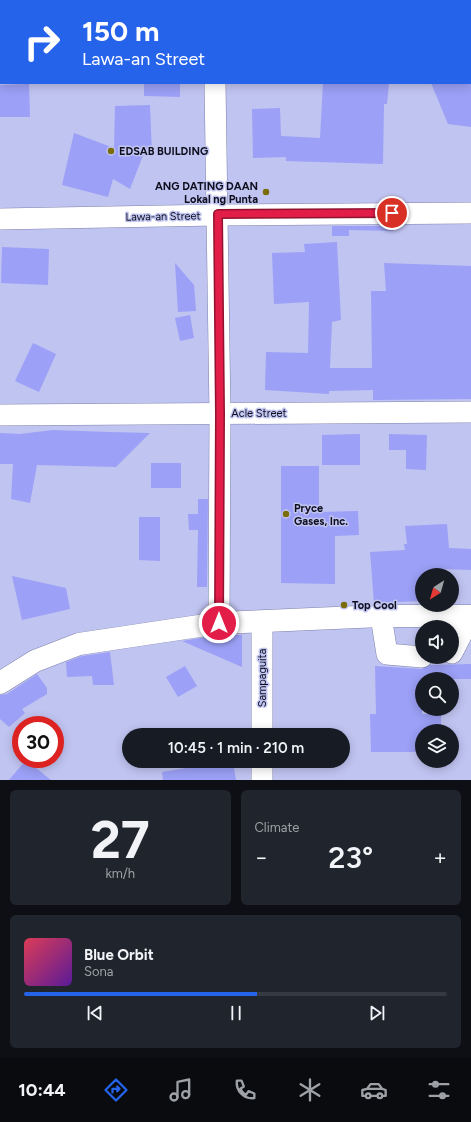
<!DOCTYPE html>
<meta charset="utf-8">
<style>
body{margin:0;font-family:Figtree,sans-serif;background:#20242c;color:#f1f3f6;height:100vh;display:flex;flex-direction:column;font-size:15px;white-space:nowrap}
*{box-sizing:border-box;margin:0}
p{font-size:13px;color:#9ea1a6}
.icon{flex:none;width:22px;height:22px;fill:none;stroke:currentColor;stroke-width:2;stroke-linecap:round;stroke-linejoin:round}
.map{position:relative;height:780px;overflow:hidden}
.side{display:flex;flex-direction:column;gap:10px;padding:10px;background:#0d0f14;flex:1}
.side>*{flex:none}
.hud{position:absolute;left:0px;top:0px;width:471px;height:84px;box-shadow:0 2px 10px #0003;background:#2563eb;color:#fff;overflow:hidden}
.needle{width:26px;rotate:217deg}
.controls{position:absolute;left:415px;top:568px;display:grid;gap:8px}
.controls a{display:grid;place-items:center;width:44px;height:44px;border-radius:50%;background:#171b24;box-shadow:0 2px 10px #0003;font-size:20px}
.speed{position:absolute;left:12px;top:716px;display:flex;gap:8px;font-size:20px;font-weight:700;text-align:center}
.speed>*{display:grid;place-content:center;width:52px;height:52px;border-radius:50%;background:#171b24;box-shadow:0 2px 10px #0003;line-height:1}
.speed .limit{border:6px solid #d22;background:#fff;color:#111}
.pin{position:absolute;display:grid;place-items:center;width:34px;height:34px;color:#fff;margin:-17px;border:2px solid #fff;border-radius:50%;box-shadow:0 1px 4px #0007}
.me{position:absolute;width:44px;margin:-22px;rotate:0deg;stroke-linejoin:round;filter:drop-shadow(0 0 3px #0008)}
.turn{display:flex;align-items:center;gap:14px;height:84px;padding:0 16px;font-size:18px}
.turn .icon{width:52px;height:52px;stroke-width:2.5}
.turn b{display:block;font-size:28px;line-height:34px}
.big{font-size:30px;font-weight:600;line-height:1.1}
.side .tile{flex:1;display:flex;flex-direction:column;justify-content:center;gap:6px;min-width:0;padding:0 14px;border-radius:6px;background:#20242c}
.side .dial{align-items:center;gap:0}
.dial b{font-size:52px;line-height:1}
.song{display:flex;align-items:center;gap:12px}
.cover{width:48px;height:48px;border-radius:6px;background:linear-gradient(135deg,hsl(350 70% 55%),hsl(270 70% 35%))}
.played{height:4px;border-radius:2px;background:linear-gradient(90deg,#2563eb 55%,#363941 55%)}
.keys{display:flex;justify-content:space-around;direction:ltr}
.heat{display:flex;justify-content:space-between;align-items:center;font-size:22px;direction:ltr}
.side .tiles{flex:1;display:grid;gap:10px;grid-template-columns:1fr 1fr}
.tile:last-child{grid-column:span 2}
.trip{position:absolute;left:122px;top:728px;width:228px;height:40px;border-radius:20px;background:#171b24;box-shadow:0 2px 10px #0003;font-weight:600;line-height:40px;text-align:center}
.dock{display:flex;height:64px;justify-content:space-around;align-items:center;background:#090b0e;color:#9ea1a6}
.dock .icon{width:28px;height:28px}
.dock .active{color:#2563eb}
.dock b{font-size:18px;color:#f1f3f6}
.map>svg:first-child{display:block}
.building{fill:#9ca0f6}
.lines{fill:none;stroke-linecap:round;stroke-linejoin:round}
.minor-casing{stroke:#7e81ab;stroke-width:22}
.major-casing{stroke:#7e81ab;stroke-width:23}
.minor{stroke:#fff;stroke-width:21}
.major{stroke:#fff;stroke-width:22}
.route-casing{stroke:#92132f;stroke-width:10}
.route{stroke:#e11d48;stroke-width:7}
.poi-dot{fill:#7a6d09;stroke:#c0c4f1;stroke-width:1.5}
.labels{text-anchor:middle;stroke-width:3;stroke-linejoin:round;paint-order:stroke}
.poi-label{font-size:11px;font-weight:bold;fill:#0e0e1d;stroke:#c0c4f1;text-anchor:start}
.street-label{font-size:11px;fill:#0e0e1d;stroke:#c0c4f1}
</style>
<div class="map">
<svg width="471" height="780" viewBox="0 0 471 780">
<rect width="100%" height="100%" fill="#c0c4f1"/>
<g class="building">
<path d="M144,83H180V97L144,96Z"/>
<path d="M323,83H389L387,104H384L383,164L286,161V157L253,158L252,109L280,108L281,136L320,138Z"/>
<path d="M431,83H471V127L448,124Z"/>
<path d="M29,84L30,117H0V85Z"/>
<path d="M150,105L152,154L144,153L130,189L113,179L108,197L62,185L74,133L114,148L115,106Z"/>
<path d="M332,226H393V231L349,230V236H332Z"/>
<path d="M337,242L341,320L332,322L330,368H372L371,291H386L384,263L471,266V399L373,400V390L329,391V394L265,390L266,352L308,353L309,302L274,304L272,253L305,252L304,244Z"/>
<path d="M2,247L49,249L48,285L1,283Z"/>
<path d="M175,263L194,285L196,311L178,312Z"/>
<path d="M190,315L194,338L180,341L175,318Z"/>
<path d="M33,343L56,354L39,392L15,381Z"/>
<path d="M53,430L109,432L150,433L116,467L37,465L30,503L11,499L13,464H0V433L20,434Z"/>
<path d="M360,434V465H322V435Z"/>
<path d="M389,434L427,435L426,470L406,469V450H389Z"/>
<rect x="151" y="463" width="30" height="25"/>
<path d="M281,466H319V512L358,511L359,535L335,536V584L281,583Z"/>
<path d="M198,499H208L207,587H197L198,530H189L188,514H198Z"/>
<path d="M139,517H160V561L139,560Z"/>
<path d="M447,524L449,548L471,549V570L441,569V575H422V601L374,603L370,552L405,550L404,544H407L405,526Z"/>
<path d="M12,576L66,588L70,609L22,620Z"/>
<path d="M220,635H242V667L182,641Z"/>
<path d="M110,652L114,685H93L92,676L67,677L66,662L82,656Z"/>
<path d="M471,664V679H422V714H441V731H422V752H371L370,714H376L375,666L421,669L430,665Z"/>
<path d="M185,666L197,686L178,697L166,677Z"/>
<path d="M37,674L47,688V694L22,709L25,713L9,727L0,719V695L7,694Z"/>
<path d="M26,760L51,780H9Z"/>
<path d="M228,761H233L236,780H163L162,772Z"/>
</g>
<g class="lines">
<defs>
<g id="minor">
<path d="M25,0V1"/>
<path d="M213,0V1"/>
<path d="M411,0V1"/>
<path d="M470,12H471"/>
<path d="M0,26H1"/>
<path d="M215,83L220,414L219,623"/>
<path d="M0,219L218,215L471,213"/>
<path d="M0,415L471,412"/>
<path d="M381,616L387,654L422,657"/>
<path d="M262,622V735"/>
<path d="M452,653L471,616"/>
<path d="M262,761V780"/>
</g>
<path id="major" d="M0,683L35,661L79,644L219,623L381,616H471"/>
</defs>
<use href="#minor" class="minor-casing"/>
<use href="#major" class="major-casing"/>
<use href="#minor" class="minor"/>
<use href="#major" class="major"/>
</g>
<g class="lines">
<defs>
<path id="route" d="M219,623L220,414L218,214L392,213"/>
</defs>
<use href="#route" class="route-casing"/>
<use href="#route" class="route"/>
</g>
<g class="poi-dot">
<circle cx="111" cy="151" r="4"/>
<circle cx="266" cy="192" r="4"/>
<circle cx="286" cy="514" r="4"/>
<circle cx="344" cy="605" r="4"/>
</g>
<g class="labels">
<g class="poi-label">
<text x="119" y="155">EDSAB BUILDING</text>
<text x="258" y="190" text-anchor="end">ANG DATING DAAN<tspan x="258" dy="13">Lokal ng Punta</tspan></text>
<text x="294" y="512">Pryce<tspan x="294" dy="13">Gases, Inc.</tspan></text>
<text x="352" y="609">Top Cool</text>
</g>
<g class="street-label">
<text transform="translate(163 216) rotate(-1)" y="4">Lawa-an Street</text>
<text x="259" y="417">Acle Street</text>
<text transform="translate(262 678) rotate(-90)" y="4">Sampaguita</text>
</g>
</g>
</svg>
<div class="controls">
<a><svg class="needle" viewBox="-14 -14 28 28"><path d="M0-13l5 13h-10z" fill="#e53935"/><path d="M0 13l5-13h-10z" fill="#9ea1a6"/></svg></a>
<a><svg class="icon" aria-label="sound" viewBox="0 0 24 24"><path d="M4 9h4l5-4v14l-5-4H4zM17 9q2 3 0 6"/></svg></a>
<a><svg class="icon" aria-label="search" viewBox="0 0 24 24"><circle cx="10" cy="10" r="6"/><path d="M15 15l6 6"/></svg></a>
<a><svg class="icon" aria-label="layers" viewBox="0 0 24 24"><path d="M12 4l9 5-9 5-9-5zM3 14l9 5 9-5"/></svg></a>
</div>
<div class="speed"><div class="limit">30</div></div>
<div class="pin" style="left:392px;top:213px;background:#d93025"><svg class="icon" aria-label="arrive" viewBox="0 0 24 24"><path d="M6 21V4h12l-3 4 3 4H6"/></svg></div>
<svg class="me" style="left:219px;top:623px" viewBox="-20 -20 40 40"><circle r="17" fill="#e11d48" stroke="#fff" stroke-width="3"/><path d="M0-11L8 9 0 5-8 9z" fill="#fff"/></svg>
<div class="trip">10:45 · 1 min · 210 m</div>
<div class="hud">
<div class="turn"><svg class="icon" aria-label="right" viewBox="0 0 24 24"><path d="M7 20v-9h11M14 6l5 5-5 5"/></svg><div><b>150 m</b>Lawa-an Street</div></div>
</div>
</div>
<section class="side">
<div class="tiles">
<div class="tile dial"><b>27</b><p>km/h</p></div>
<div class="tile"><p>Climate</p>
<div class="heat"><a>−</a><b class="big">23°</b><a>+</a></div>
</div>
<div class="tile">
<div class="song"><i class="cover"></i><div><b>Blue Orbit</b><p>Sona</p></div></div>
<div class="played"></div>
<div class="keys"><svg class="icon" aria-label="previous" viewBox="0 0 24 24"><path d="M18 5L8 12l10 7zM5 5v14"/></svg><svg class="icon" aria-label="pause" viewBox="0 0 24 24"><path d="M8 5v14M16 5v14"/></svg><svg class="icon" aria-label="next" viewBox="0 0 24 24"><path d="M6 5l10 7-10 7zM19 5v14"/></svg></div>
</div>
</div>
</section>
<nav class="dock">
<b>10:44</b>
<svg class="icon active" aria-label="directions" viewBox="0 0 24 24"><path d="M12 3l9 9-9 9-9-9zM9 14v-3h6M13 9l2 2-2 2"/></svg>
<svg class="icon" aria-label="music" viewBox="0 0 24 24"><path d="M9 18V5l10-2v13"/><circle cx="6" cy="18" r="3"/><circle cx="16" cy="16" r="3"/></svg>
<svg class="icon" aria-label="phone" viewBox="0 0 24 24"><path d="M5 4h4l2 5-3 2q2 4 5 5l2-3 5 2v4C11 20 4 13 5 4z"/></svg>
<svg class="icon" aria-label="climate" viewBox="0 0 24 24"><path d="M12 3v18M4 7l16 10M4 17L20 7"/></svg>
<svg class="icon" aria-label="car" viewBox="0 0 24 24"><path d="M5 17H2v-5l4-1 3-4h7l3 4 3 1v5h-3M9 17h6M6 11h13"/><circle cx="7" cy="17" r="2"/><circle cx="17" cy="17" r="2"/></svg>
<svg class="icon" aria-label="filters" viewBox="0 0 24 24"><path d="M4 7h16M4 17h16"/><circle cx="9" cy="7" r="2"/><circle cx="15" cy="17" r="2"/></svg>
</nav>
